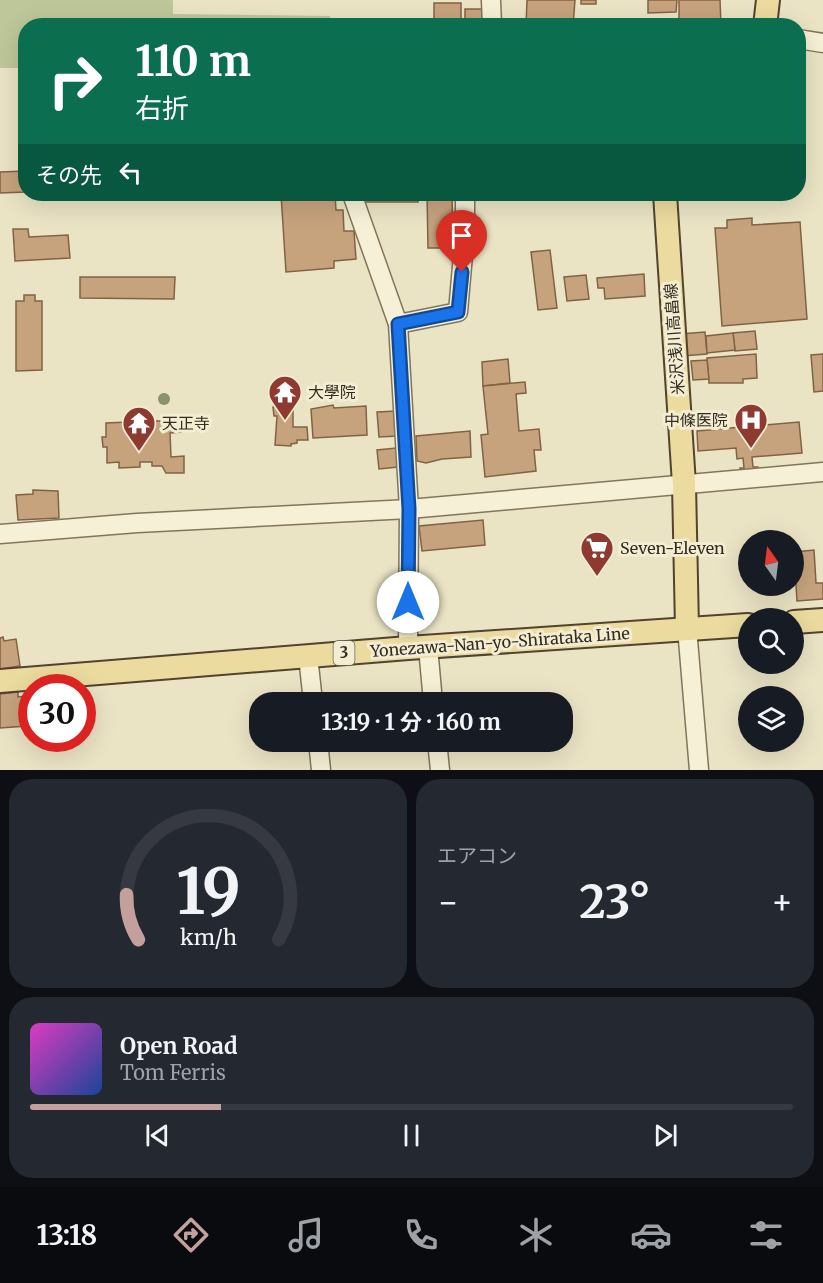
<!DOCTYPE html>
<html lang="ja">
<meta charset="utf-8">
<style>
body{margin:0;font-family:Merriweather,"Noto Sans JP",serif;background:#242831;color:#f1f3f6;height:100vh;display:flex;flex-direction:column;font-size:22px;white-space:nowrap}
*{box-sizing:border-box;margin:0}
p{font-size:20px;color:#9ea1a6}
.icon{flex:none;width:33px;height:33px;fill:none;stroke:currentColor;stroke-width:2;stroke-linecap:round;stroke-linejoin:round}
.map{position:relative;height:770px;overflow:hidden}
.details{display:flex;flex-direction:column;gap:9px;padding:9px;background:#0d0f14;flex:1}
.details>*{flex:none}
.banner{position:absolute;left:18px;top:18px;width:788px;height:183px;border-radius:24px;box-shadow:0 6px 24px #0002;background:#0b6e4f;color:#fff;overflow:hidden}
.needle{width:39px;rotate:346deg}
.controls{position:absolute;left:738px;top:530px;display:grid;gap:12px}
.controls a{display:grid;place-items:center;width:66px;height:66px;border-radius:50%;background:#171b24;box-shadow:0 6px 24px #0002;font-size:30px}
.speed{position:absolute;left:18px;top:674px;display:flex;gap:12px;font-size:30px;font-weight:700;text-align:center}
.speed>*{display:grid;place-content:center;width:78px;height:78px;border-radius:50%;background:#171b24;box-shadow:0 6px 24px #0002;line-height:1}
.speed .limit{border:9px solid #d22;background:#fff;color:#111}
.pin{position:absolute;display:grid;place-items:center;width:51px;height:51px;color:#fff;margin:-62px -26px;border-radius:50% 50% 50% 0;rotate:-45deg;box-shadow:0 0 6px #0007}
.pin .icon{rotate:45deg}
.me{position:absolute;width:66px;margin:-33px;rotate:0deg;stroke-linejoin:round;filter:drop-shadow(0 0 4px #0008)}
.turn{display:flex;align-items:center;gap:21px;height:126px;padding:0 18px;font-size:27px}
.turn .icon{width:78px;height:78px;stroke-width:2.5}
.turn b{display:block;font-size:42px;line-height:51px}
.then{display:flex;align-items:center;height:57px;padding:0 18px;background:#0003;gap:12px;font-size:22px}
.big{font-size:45px;font-weight:700;line-height:1.1}
.details .tile{flex:1;display:flex;flex-direction:column;justify-content:center;gap:9px;min-width:0;padding:0 21px;border-radius:24px;background:#242831}
.details .dial{align-items:center;gap:0}
.dial svg{height:156px;overflow:visible;fill:none;stroke:#363941;stroke-width:7;stroke-linecap:round;text-anchor:middle}
.dial text{fill:#f1f3f6;stroke:none}
.song{display:flex;align-items:center;gap:18px}
.cover{width:72px;height:72px;border-radius:9px;background:linear-gradient(135deg,hsl(310 70% 55%),hsl(220 70% 35%))}
.played{height:6px;border-radius:3px;background:linear-gradient(90deg,#c4a09d 25%,#363941 25%)}
.keys{display:flex;justify-content:space-around;direction:ltr}
.heat{display:flex;justify-content:space-between;align-items:center;font-size:33px;direction:ltr}
.details .tiles{flex:1;display:grid;gap:9px;grid-template-columns:1fr 1fr}
.tile:last-child{grid-column:span 2}
.trip{position:absolute;left:249px;top:692px;width:324px;height:60px;border-radius:24px;background:#171b24;box-shadow:0 6px 24px #0002;font-weight:700;line-height:60px;text-align:center}
.menu{display:flex;height:96px;justify-content:space-around;align-items:center;background:#090b0e;color:#9ea1a6}
.menu .icon{width:42px;height:42px}
.menu .selected{color:#c4a09d}
.menu b{font-size:27px;color:#f1f3f6}
.map>svg:first-child{display:block}
.green{fill:#bdc799}
.building{fill:#c6a37d;stroke:#816344;stroke-width:1.5}
.lines{fill:none;stroke-linecap:round;stroke-linejoin:round}
.minor-casing{stroke:#83755c;stroke-width:21}
.major-casing{stroke:#514330;stroke-width:26}
.minor{stroke:#f6f0d6;stroke-width:18}
.major{stroke:#ebdb9e;stroke-width:22}
.tree{fill:#8d926e}
.route-casing{stroke:#114b97;stroke-width:15}
.route{stroke:#1a73e8;stroke-width:10}
.labels{text-anchor:middle;stroke-width:6;stroke-linejoin:round;paint-order:stroke}
.shield{fill:#f2edd3;stroke:#6e6655;stroke-width:1.5}
.shield-label{font-size:15px;font-weight:bold;fill:#352c1f}
.street-label{font-size:16px;fill:#352c1f;stroke:#f2edd3}
.poi-label{font-size:16px;fill:#352c1f;stroke:#f2edd3;text-anchor:start}
</style>
<div class="map">
<svg width="823" height="770" viewBox="0 0 823 770">
<rect width="100%" height="100%" fill="#eae3c4"/>
<path class="green" d="M0,0H173V14L330,16V25L26,26L25,68H0Z"/>
<g class="building">
<path d="M527,0H575L573,26H526Z"/>
<rect x="581" y="0" width="15" height="4"/>
<path d="M648,0H677L676,12L648,13Z"/>
<path d="M679,0H720L721,25L679,26Z"/>
<rect x="434" y="3" width="27" height="23"/>
<rect x="465" y="9" width="20" height="17"/>
<path d="M26,171V192L0,193V172Z"/>
<path d="M281,194H335L336,210H343L344,231H354L356,259L334,261V268L286,272Z"/>
<rect x="357" y="194" width="61" height="8"/>
<path d="M427,194H452L453,248H428Z"/>
<path d="M752,218V225L800,222L807,319L722,326L715,228H727V220Z"/>
<path d="M13,229H28L29,237L68,235L70,258L15,261Z"/>
<path d="M550,250L557,308L538,310L531,252Z"/>
<path d="M644,274L645,296L605,299L604,288H598L597,278Z"/>
<path d="M586,275L589,299L567,301L564,277Z"/>
<path d="M80,277H175L174,299L80,298Z"/>
<path d="M24,295H35V301H42V370L16,371V301H24Z"/>
<path d="M755,331L757,349L735,351L733,333Z"/>
<path d="M705,332L707,354L682,356L680,334Z"/>
<path d="M733,333L735,350L707,353L706,336Z"/>
<path d="M756,354L757,378L743,379V383H709L707,358Z"/>
<path d="M823,354V391L814,392L811,355Z"/>
<path d="M508,359L510,383L483,386L482,362Z"/>
<path d="M707,360L709,379L693,380L691,361Z"/>
<path d="M525,382L526,393L516,394L519,431L539,429L541,450H534L536,471L485,477L481,435L488,434L483,386Z"/>
<path d="M276,402H293V427H307L308,440H297V443L291,444V446L275,445L277,416H274L273,407H277Z"/>
<path d="M333,405L334,408L366,406L367,435L313,438L311,409Z"/>
<path d="M396,411L398,436L379,437L377,412Z"/>
<path d="M153,421H181V432L170,433L171,457L184,456V473H166L162,466H152V462H140V467L119,468V462L107,463V447H103L102,437H106V423Z"/>
<path d="M799,422L802,453L752,457L753,467H758V471L741,472L740,468H744L743,458L737,459L736,448L698,451L697,431Z"/>
<path d="M470,431L471,457L442,459L426,463L417,461L416,436Z"/>
<path d="M396,448L398,467L379,469L377,450Z"/>
<path d="M33,490L58,491L59,518L18,520L16,495L33,494Z"/>
<path d="M483,520L485,545L422,551L419,526Z"/>
<path d="M814,550L816,583H823V599L797,601L794,552Z"/>
<path d="M3,637L4,641L16,639L20,666L0,669V638Z"/>
<path d="M18,692V697L32,695V714L26,715L27,726L0,728V694Z"/>
</g>
<g class="lines">
<defs>
<g id="minor">
<path d="M491,0L492,26"/>
<path d="M798,39L823,43"/>
<path d="M352,194L398,324L409,509L408,648"/>
<path d="M398,324L458,312L465,232V194"/>
<path d="M0,534L137,523L409,509L823,472"/>
<path d="M687,628L699,770"/>
<path d="M428,647L433,702"/>
<path d="M308,656L313,702"/>
<path d="M318,741L321,770"/>
<path d="M437,741L440,770"/>
</g>
<g id="major">
<path d="M765,26L768,0"/>
<path d="M665,194L684,484L687,628"/>
<path d="M794,622L823,620"/>
<path d="M0,681L408,648L748,625"/>
</g>
</defs>
<use href="#minor" class="minor-casing"/>
<use href="#major" class="major-casing"/>
<use href="#minor" class="minor"/>
<use href="#major" class="major"/>
</g>
<circle class="tree" cx="164" cy="399" r="6"/>
<g class="lines">
<defs>
<path id="route" d="M408,602L409,509L398,324L458,312L462,272"/>
</defs>
<use href="#route" class="route-casing"/>
<use href="#route" class="route"/>
</g>
<defs>
<symbol id="temple-pin" viewBox="-11 -11 22 30"><path d="M0 17L-7.5 6A9.5 9.5 0 1 1 7.5 6Z" fill="#8e3a31" stroke="#f2edd3"/><path d="M0-6L5-2H3V0L6.5 2.5H4V6H1.5V3h-3V6H-4V2.5H-6.5L-3 0V-2H-5Z" fill="#fff"/></symbol>
<symbol id="hospital-pin" viewBox="-11 -11 22 30"><path d="M0 17L-7.5 6A9.5 9.5 0 1 1 7.5 6Z" fill="#8e3a31" stroke="#f2edd3"/><path d="M-5-5h3v3.5h4V-5h3V5h-3V1.5h-4V5h-3Z" fill="#fff"/></symbol>
<symbol id="supermarket-pin" viewBox="-11 -11 22 30"><path d="M0 17L-7.5 6A9.5 9.5 0 1 1 7.5 6Z" fill="#8e3a31" stroke="#f2edd3"/><path d="M-6-5.5h2.5l.6 2H6L4.5 2H-2.5L-4.4-4H-6ZM-1.5 3.2a1.3 1.3 0 1 0 .1 0ZM3 3.2a1.3 1.3 0 1 0 .1 0Z" fill="#fff"/></symbol>
</defs>
<g fill-rule="evenodd">
<use href="#temple-pin" x="266" y="373" width="38" height="52"/>
<use href="#hospital-pin" x="732" y="401" width="38" height="52"/>
<use href="#temple-pin" x="120" y="404" width="38" height="52"/>
<use href="#supermarket-pin" x="578" y="529" width="38" height="52"/>
</g>
<g class="labels">
<rect class="shield" x="333.5" y="641" width="21" height="24" rx="4.5"/>
<g class="shield-label">
<text x="344" y="658">3</text>
</g>
<g class="street-label">
<text transform="translate(674 339) rotate(-94)" y="6">米沢浅川高畠線</text>
<text transform="translate(500 642) rotate(-4)" y="6">Yonezawa-Nan-yo-Shirataka Line</text>
</g>
<g class="poi-label">
<text x="308" y="398">大學院</text>
<text x="728" y="426" text-anchor="end">中條医院</text>
<text x="162" y="429">天正寺</text>
<text x="620" y="554">Seven-Eleven</text>
</g>
</g>
</svg>
<div class="controls">
<a><svg class="needle" viewBox="-14 -14 28 28"><path d="M0-13l5 13h-10z" fill="#e53935"/><path d="M0 13l5-13h-10z" fill="#9ea1a6"/></svg></a>
<a><svg class="icon" aria-label="search" viewBox="0 0 24 24"><circle cx="10" cy="10" r="6"/><path d="M15 15l6 6"/></svg></a>
<a><svg class="icon" aria-label="layers" viewBox="0 0 24 24"><path d="M12 4l9 5-9 5-9-5zM3 14l9 5 9-5"/></svg></a>
</div>
<div class="speed"><div class="limit">30</div></div>
<div class="pin" style="left:462px;top:272px;background:#d93025"><svg class="icon" aria-label="arrive" viewBox="0 0 24 24"><path d="M6 21V4h12l-3 4 3 4H6"/></svg></div>
<svg class="me" style="left:408px;top:602px" viewBox="-20 -20 40 40"><circle r="19" fill="#fff"/><path d="M0-13L10 11 0 6-10 11z" fill="#1a73e8"/></svg>
<div class="trip">13:19 · 1 分 · 160 m</div>
<div class="banner">
<div class="turn"><svg class="icon" aria-label="right" viewBox="0 0 24 24"><path d="M7 20v-9h11M14 6l5 5-5 5"/></svg><div><b>110 m</b>右折</div></div>
<div class="then">その先<svg class="icon" aria-label="left" viewBox="0 0 24 24"><path d="M17 20v-9H6M10 6l-5 5 5 5"/></svg></div>
</div>
</div>
<section class="details">
<div class="tiles">
<div class="tile dial"><svg viewBox="0 0 100 80">
<path d="M14 69A42 42 0 1 1 86 69"/>
<path d="M14 69A42 42 0 0 1 8 46" stroke="#c4a09d"/>
<text x="50" y="56" font-size="32" font-weight="700">19</text>
<text x="50" y="72" font-size="11">km/h</text>
</svg></div>
<div class="tile"><p>エアコン</p>
<div class="heat"><a>−</a><b class="big">23°</b><a>+</a></div>
</div>
<div class="tile">
<div class="song"><i class="cover"></i><div><b>Open Road</b><p>Tom Ferris</p></div></div>
<div class="played"></div>
<div class="keys"><svg class="icon" aria-label="previous" viewBox="0 0 24 24"><path d="M18 5L8 12l10 7zM5 5v14"/></svg><svg class="icon" aria-label="pause" viewBox="0 0 24 24"><path d="M8 5v14M16 5v14"/></svg><svg class="icon" aria-label="next" viewBox="0 0 24 24"><path d="M6 5l10 7-10 7zM19 5v14"/></svg></div>
</div>
</div>
</section>
<nav class="menu">
<b>13:18</b>
<svg class="icon selected" aria-label="directions" viewBox="0 0 24 24"><path d="M12 3l9 9-9 9-9-9zM9 14v-3h6M13 9l2 2-2 2"/></svg>
<svg class="icon" aria-label="music" viewBox="0 0 24 24"><path d="M9 18V5l10-2v13"/><circle cx="6" cy="18" r="3"/><circle cx="16" cy="16" r="3"/></svg>
<svg class="icon" aria-label="phone" viewBox="0 0 24 24"><path d="M5 4h4l2 5-3 2q2 4 5 5l2-3 5 2v4C11 20 4 13 5 4z"/></svg>
<svg class="icon" aria-label="climate" viewBox="0 0 24 24"><path d="M12 3v18M4 7l16 10M4 17L20 7"/></svg>
<svg class="icon" aria-label="car" viewBox="0 0 24 24"><path d="M5 17H2v-5l4-1 3-4h7l3 4 3 1v5h-3M9 17h6M6 11h13"/><circle cx="7" cy="17" r="2"/><circle cx="17" cy="17" r="2"/></svg>
<svg class="icon" aria-label="filters" viewBox="0 0 24 24"><path d="M4 7h16M4 17h16"/><circle cx="9" cy="7" r="2"/><circle cx="15" cy="17" r="2"/></svg>
</nav>
